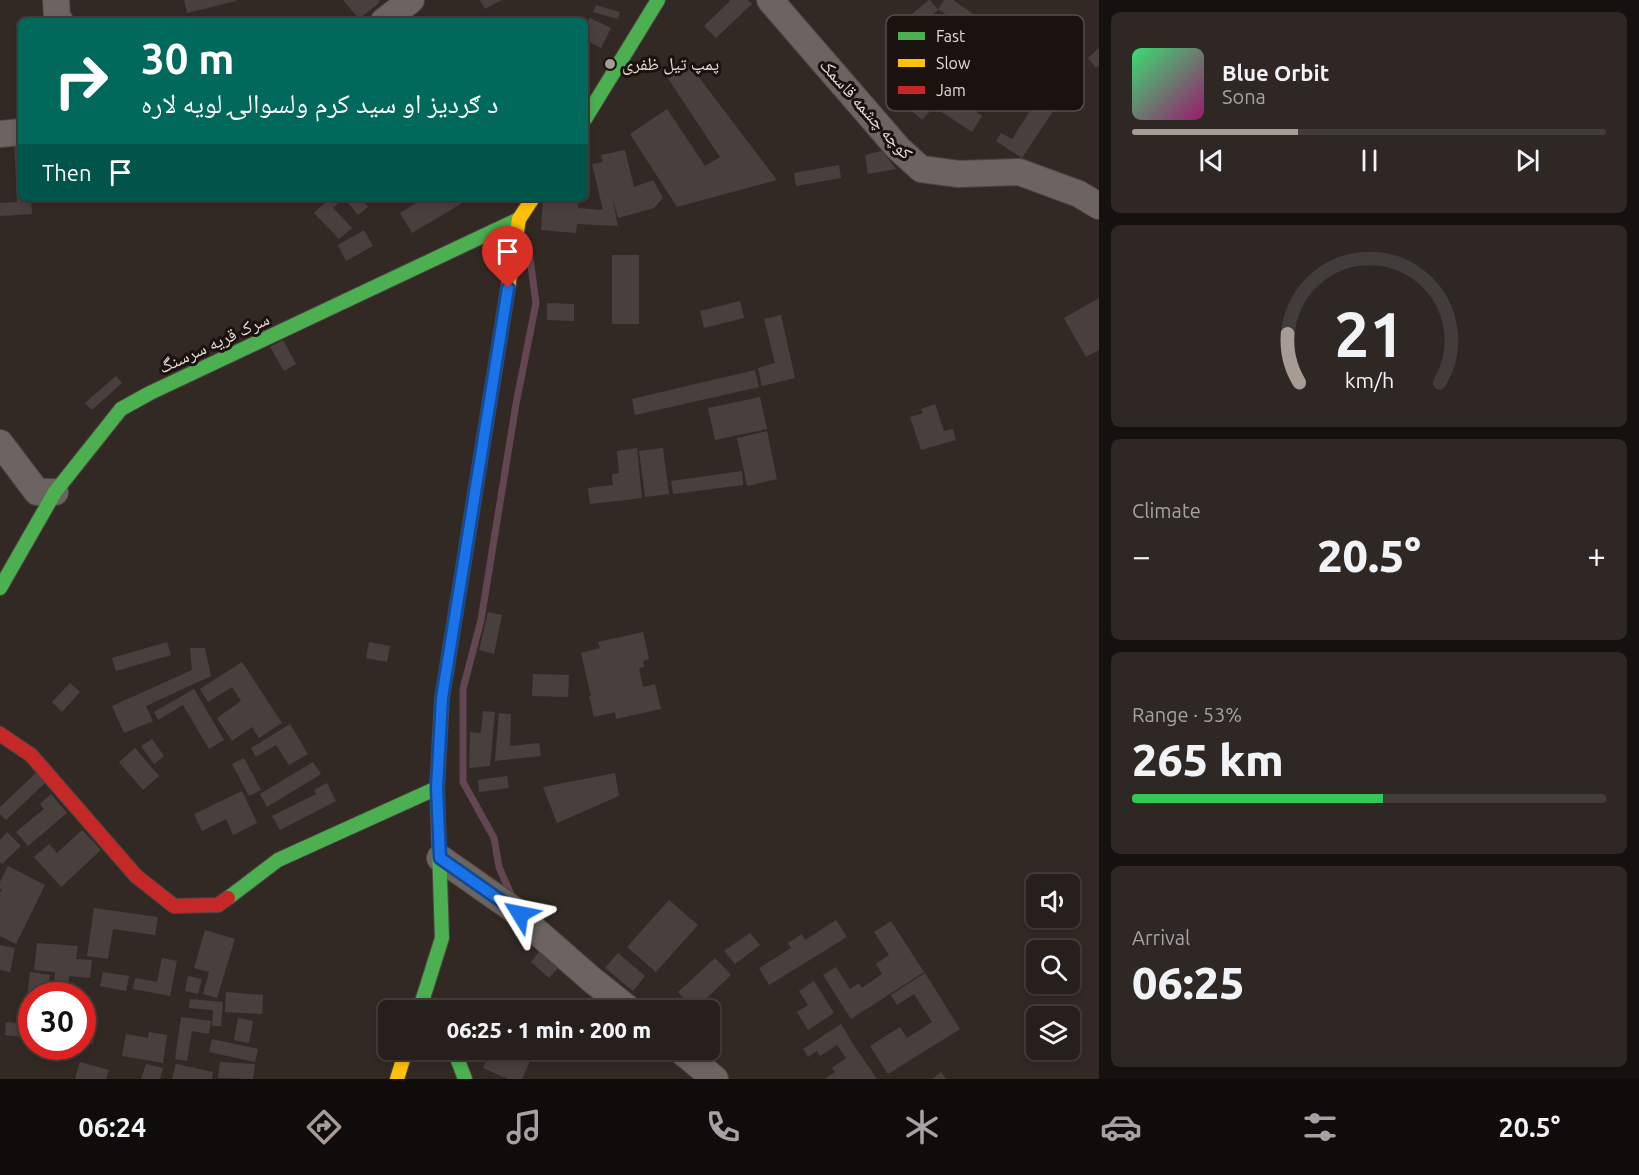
<!DOCTYPE html>
<meta charset="utf-8">
<style>
body{margin:0;font-family:Ubuntu,"Noto Naskh Arabic",sans-serif;background:#2e2724;color:#f1f3f6;height:100vh;display:flex;flex-direction:column;font-size:22px;white-space:nowrap}
*{box-sizing:border-box;margin:0}
p{font-size:20px;color:#a4a2a3}
.icon{flex:none;width:33px;height:33px;fill:none;stroke:currentColor;stroke-width:2;stroke-linecap:round;stroke-linejoin:round}
.map{position:relative;flex:1;overflow:hidden}
.details{display:flex;flex-direction:column;gap:12px;padding:12px;background:#15110f;width:540px}
.details>*{flex:none}
.banner{position:absolute;left:18px;top:18px;width:570px;height:183px;border-radius:9px;box-shadow:0 3px 9px #0003,0 0 0 2px #423d3a;background:#00695c;color:#fff;overflow:hidden}
.fabs{position:absolute;left:1026px;top:874px;display:grid;gap:12px}
.fabs a{display:grid;place-items:center;width:54px;height:54px;border-radius:9px;background:#261f1b;box-shadow:0 3px 9px #0003,0 0 0 2px #423d3a;font-size:30px}
.speed{position:absolute;left:18px;top:982px;display:flex;gap:12px;font-size:30px;font-weight:700;text-align:center}
.speed>*{display:grid;place-content:center;width:78px;height:78px;border-radius:50%;background:#261f1b;box-shadow:0 3px 9px #0003,0 0 0 2px #423d3a;line-height:1}
.speed .limit{border:9px solid #d22;background:#fff;color:#111}
.pin{position:absolute;display:grid;place-items:center;width:51px;height:51px;color:#fff;margin:-62px -26px;border-radius:50% 50% 50% 0;rotate:-45deg;box-shadow:0 0 6px #0007}
.pin .icon{rotate:45deg}
.me{position:absolute;width:66px;margin:-33px;rotate:305deg;stroke-linejoin:round;filter:drop-shadow(0 0 4px #0008)}
.turn{display:flex;align-items:center;gap:21px;height:126px;padding:0 24px;font-size:27px}
.turn .icon{width:78px;height:78px;stroke-width:2.5}
.turn b{display:block;font-size:42px;line-height:51px}
.then{display:flex;align-items:center;height:57px;padding:0 24px;background:#0003;gap:12px;font-size:22px}
.big{font-size:45px;font-weight:800;line-height:1.1}
.details .tile{flex:1;display:flex;flex-direction:column;justify-content:center;gap:9px;min-width:0;padding:0 21px;border-radius:9px;background:#2e2724}
.details .dial{align-items:center;gap:0}
.dial svg{height:156px;overflow:visible;fill:none;stroke:#423d3a;stroke-width:7;stroke-linecap:round;text-anchor:middle}
.dial text{fill:#f1f3f6;stroke:none}
.song{display:flex;align-items:center;gap:18px}
.cover{width:72px;height:72px;border-radius:9px;background:linear-gradient(135deg,hsl(140 70% 55%),hsl(320 70% 35%))}
.played{height:6px;border-radius:3px;background:linear-gradient(90deg,#a79b96 35%,#423d3a 35%)}
.keys{display:flex;justify-content:space-around;direction:ltr}
.heat{display:flex;justify-content:space-between;align-items:center;font-size:33px;direction:ltr}
.charge{height:9px;border-radius:4px;background:linear-gradient(90deg,#34c759 53%,#423d3a 0)}
.trip{position:absolute;left:378px;top:1000px;width:342px;height:60px;border-radius:9px;background:#261f1b;box-shadow:0 3px 9px #0003,0 0 0 2px #423d3a;font-weight:800;line-height:60px;text-align:center}
.tab-bar{display:flex;height:96px;justify-content:space-around;align-items:center;background:#0f0c0b;color:#a4a2a3}
.tab-bar .icon{width:42px;height:42px}
.tab-bar .on{color:#a79b96}
.tab-bar b{font-size:27px;color:#f1f3f6}
main{display:flex;flex:1;min-height:0}
.map>svg:first-child{display:block}
.lines{fill:none;stroke-linecap:round;stroke-linejoin:round}
.stream{stroke:#634652;stroke-width:7}
.building{fill:#49403e}
.street-casing{stroke:#4e4641;stroke-width:28}
.fast-casing{stroke:#4e4641;stroke-width:16}
.slow-casing{stroke:#4e4641;stroke-width:16}
.jam-casing{stroke:#4e4641;stroke-width:16}
.street{stroke:#6c6460;stroke-width:26}
.fast{stroke:#4caf50;stroke-width:14}
.slow{stroke:#ffc107;stroke-width:14}
.jam{stroke:#c62828;stroke-width:14}
.route-casing{stroke:#114b97;stroke-width:15}
.route{stroke:#1a73e8;stroke-width:10}
.poi-dot{fill:#a79b96;stroke:#1a120e;stroke-width:2}
.labels{text-anchor:middle;stroke-width:6;stroke-linejoin:round;paint-order:stroke}
.poi-label{font-size:18px;fill:#e5d9d3;stroke:#1a120e;text-anchor:start}
.street-label{font-size:18px;fill:#e5d9d3;stroke:#1a120e}
.key{fill:#1a120e;stroke:#574e49;stroke-width:1.5}
.key-label{font-size:16px;fill:#e5d9d3}
</style>
<main>
<div class="map">
<svg width="1099" height="1079" viewBox="0 0 1099 1079">
<rect width="100%" height="100%" fill="#332924"/>
<g class="lines">
<path class="stream" d="M513,899L499,867L494,838L463,782V689L481,620L516,404L536,303L529,251"/>
</g>
<g class="building">
<path d="M184,0H236V1L187,13Z"/>
<path d="M343,0H379L380,2L359,19Z"/>
<path d="M480,0H502L485,9Z"/>
<path d="M729,0H748L752,4L716,38L704,26L730,1Z"/>
<path d="M929,0H930L938,10L896,44L887,34Z"/>
<path d="M944,0H953L976,16L967,29L938,9Z"/>
<path d="M596,5L620,12L618,19L593,12Z"/>
<path d="M590,18L611,28L601,48L585,40V27Z"/>
<path d="M993,20L1006,28L958,100L962,103L984,67L1030,94L1022,107L989,87L975,111L982,116L972,132L934,107Z"/>
<path d="M1099,48V66L1096,68L1088,58Z"/>
<path d="M688,63L777,180L677,207L630,134L667,109L705,166L720,157L667,77Z"/>
<path d="M1053,76L1069,87L1022,158L996,141L1001,133L1012,139Z"/>
<path d="M898,77L933,108L922,120L888,89Z"/>
<path d="M14,140H21V198H31L32,214L0,216V203L17,202Z"/>
<path d="M625,150L634,187L653,180L663,198L654,208L618,218L612,197L618,226L577,224L576,233L541,230L543,198H579L578,208L603,210L592,164L603,162L601,155Z"/>
<path d="M882,151L896,169L868,174L865,155Z"/>
<path d="M839,165L841,178L796,186L794,173Z"/>
<path d="M330,198H339L341,201L333,208L352,228L339,239L314,213Z"/>
<path d="M344,198H362L368,207L358,215Z"/>
<path d="M424,198H462L464,202L412,233L400,213Z"/>
<path d="M364,230L373,246L346,261L338,245Z"/>
<rect x="612" y="255" width="27" height="69"/>
<path d="M1099,298V350L1086,357L1064,318Z"/>
<path d="M740,301L744,318L704,328L700,311Z"/>
<path d="M547,303L574,304V321L547,320Z"/>
<path d="M781,315L795,378L762,386L758,368L775,363L764,319Z"/>
<path d="M283,340L296,364L284,371L270,347Z"/>
<path d="M755,370L759,387L635,415L632,399Z"/>
<path d="M116,376L122,383L92,410L85,403Z"/>
<path d="M760,397L767,429L715,440L708,408Z"/>
<path d="M935,404L944,431L953,429L956,440L921,450L910,417L923,413L921,409Z"/>
<path d="M767,431L777,479L747,486L737,438Z"/>
<path d="M637,448L642,498L590,504L588,488L613,485L612,474L619,473L617,451Z"/>
<path d="M663,448L669,494L645,497L639,451Z"/>
<path d="M742,471L743,485L673,494L671,481Z"/>
<path d="M488,612L502,615L494,654L479,650Z"/>
<path d="M643,632L649,659L643,661L644,667L639,668L643,687L655,684L661,709L616,719L615,712L594,717L589,696H591L581,653L600,648L598,642Z"/>
<path d="M167,642L171,655L116,671L112,658Z"/>
<path d="M369,642L390,646L387,662L366,658Z"/>
<path d="M190,648H205L211,676L146,706L153,721L124,733L112,706L192,670Z"/>
<path d="M242,662L282,723L259,738L252,727L232,741L217,718L241,701L232,687L208,702L200,689Z"/>
<path d="M533,674L569,675L568,697L532,696Z"/>
<path d="M70,683L80,692L62,712L52,702Z"/>
<path d="M194,689L224,740L209,749L183,705L158,720L154,712Z"/>
<path d="M483,711L495,712L490,766L469,768L470,732L481,733Z"/>
<path d="M499,713L511,714L510,746L539,743L541,756L495,761Z"/>
<path d="M290,724L308,754L289,765L276,745L256,757L251,748Z"/>
<path d="M152,739L164,756L154,764L141,746Z"/>
<path d="M135,748L159,776L143,790L119,762Z"/>
<path d="M244,758L261,790L249,796L232,764Z"/>
<path d="M313,762L321,774L267,807L260,794Z"/>
<path d="M36,773L45,783L6,820L0,814V807Z"/>
<path d="M615,773L619,796L557,823L543,787Z"/>
<path d="M507,776L509,788L479,792L478,780Z"/>
<path d="M327,783L336,801L280,830L272,816L316,794L314,790Z"/>
<path d="M242,791L257,823L233,835L226,819L202,831L194,814Z"/>
<path d="M51,794L67,813L28,846L16,832L44,809L40,804Z"/>
<path d="M82,830L101,850L61,887L34,857L49,844L57,853Z"/>
<path d="M7,832L21,846L2,864L0,862V840Z"/>
<path d="M8,866L45,885L16,944L0,936V893L2,889H0V882Z"/>
<path d="M669,900L698,925L656,972L627,947Z"/>
<path d="M94,908L158,917L155,935L113,929L108,959L87,956Z"/>
<path d="M836,920L847,937L769,985L759,968L791,948L788,943L802,934L805,940Z"/>
<path d="M891,921L924,972L851,1019L823,975L836,967L850,989L859,983L862,988L882,974L876,964L889,955L874,932Z"/>
<path d="M205,930L235,939L217,998L203,994L209,972L194,968Z"/>
<path d="M750,933L760,945L735,964L724,951Z"/>
<path d="M37,943L78,946L76,959L92,960L90,978L69,976L67,996H53L55,972L34,970Z"/>
<path d="M0,945L15,948L10,972L0,970Z"/>
<path d="M539,952L558,968L549,978L531,962Z"/>
<path d="M618,953L645,976L633,991L605,968Z"/>
<path d="M162,958L177,961L170,996L133,989L135,978L157,982Z"/>
<path d="M715,958L731,975L694,1010L678,992Z"/>
<path d="M30,972L50,975L47,996H32V1038L5,1035L6,1022L24,1024Z"/>
<path d="M103,972L129,976L126,991L100,986Z"/>
<path d="M925,973L960,1029L888,1074L870,1046L900,1027L907,1038L932,1022L914,994L897,1005L891,995Z"/>
<path d="M188,976L202,979L198,994L185,991Z"/>
<path d="M814,981L834,1013L808,1030L797,1012L808,1005L799,991Z"/>
<path d="M226,992L263,995L262,1014L225,1012Z"/>
<path d="M190,999L223,1002L221,1026H212L213,1010L189,1008Z"/>
<path d="M181,1017L211,1021L209,1034L192,1031L187,1061L175,1059Z"/>
<path d="M238,1018L253,1021L249,1043L234,1040Z"/>
<path d="M82,1022L96,1025L93,1044L82,1042Z"/>
<path d="M841,1024L857,1050L877,1079H825L835,1072L832,1068L846,1058L837,1045L820,1056L817,1051L808,1057L803,1049Z"/>
<path d="M149,1032L167,1035L163,1063L122,1056L126,1034L148,1038Z"/>
<path d="M212,1039L258,1049L255,1062L209,1052Z"/>
<path d="M513,1050H535L522,1079H508L483,1068L490,1052L508,1061Z"/>
<path d="M80,1062L109,1070L106,1079H75Z"/>
<path d="M220,1062L255,1064L253,1079L218,1078Z"/>
<path d="M146,1064L163,1068L160,1079H141Z"/>
<path d="M176,1064L213,1072L212,1079H172Z"/>
<path d="M941,1072L946,1079H932Z"/>
</g>
<g class="lines">
<defs>
<g id="street">
<path d="M56,0L57,17L60,21"/>
<path d="M770,0L898,148L921,169L959,174L1019,172L1079,194L1099,206"/>
<path d="M384,21L411,0"/>
<path d="M0,134L21,132"/>
<path d="M0,443L37,492H55"/>
<path d="M440,858L520,914L535,930L591,979L631,1011"/>
<path d="M680,1050L715,1079"/>
</g>
<g id="fast">
<path d="M585,119L658,0"/>
<path d="M0,588L55,492L121,409L150,393L519,219"/>
<path d="M228,898L278,860L437,788"/>
<path d="M419,1011L442,938L437,788L442,698L509,282"/>
<path d="M454,1050L465,1079"/>
</g>
<g id="slow">
<path d="M509,282L519,219L533,198"/>
<path d="M397,1079L406,1050"/>
</g>
<path id="jam" d="M0,734L31,755L136,876L174,906L218,905L228,898"/>
</defs>
<use href="#street" class="street-casing"/>
<use href="#fast" class="fast-casing"/>
<use href="#slow" class="slow-casing"/>
<use href="#jam" class="jam-casing"/>
<use href="#street" class="street"/>
<use href="#fast" class="fast"/>
<use href="#slow" class="slow"/>
<use href="#jam" class="jam"/>
</g>
<g class="lines">
<defs>
<path id="route" d="M508,288L442,698L437,788L440,858L520,914"/>
</defs>
<use href="#route" class="route-casing"/>
<use href="#route" class="route"/>
</g>
<circle class="poi-dot" cx="610" cy="64" r="6"/>
<g class="labels">
<g class="poi-label">
<text x="622" y="70">پمپ تیل ظفری</text>
</g>
<g class="street-label">
<text transform="translate(866 109) rotate(48)" y="6">کوچه چشمه قاسمک</text>
<text transform="translate(214 343) rotate(-25)" y="6">سرک قریه سرسنگ</text>
</g>
</g>
<rect x="886" y="15" width="198" height="96" rx="9" class="key"/>
<rect x="898" y="32" width="27" height="8" fill="#4caf50"/>
<rect x="898" y="59" width="27" height="8" fill="#ffc107"/>
<rect x="898" y="86" width="27" height="8" fill="#c62828"/>
<g class="key-label">
<text x="936" y="42">Fast</text>
<text x="936" y="69">Slow</text>
<text x="936" y="96">Jam</text>
</g>
</svg>
<div class="fabs">
<a><svg class="icon" aria-label="sound" viewBox="0 0 24 24"><path d="M4 9h4l5-4v14l-5-4H4zM17 9q2 3 0 6"/></svg></a>
<a><svg class="icon" aria-label="search" viewBox="0 0 24 24"><circle cx="10" cy="10" r="6"/><path d="M15 15l6 6"/></svg></a>
<a><svg class="icon" aria-label="layers" viewBox="0 0 24 24"><path d="M12 4l9 5-9 5-9-5zM3 14l9 5 9-5"/></svg></a>
</div>
<div class="speed"><div class="limit">30</div></div>
<div class="pin" style="left:508px;top:288px;background:#d93025"><svg class="icon" aria-label="arrive" viewBox="0 0 24 24"><path d="M6 21V4h12l-3 4 3 4H6"/></svg></div>
<svg class="me" style="left:520px;top:914px" viewBox="-20 -20 40 40"><path d="M0-17L14 15 0 8-14 15z" fill="#1a73e8" stroke="#fff" stroke-width="4"/></svg>
<div class="trip">06:25 · 1 min · 200 m</div>
<div class="banner">
<div class="turn"><svg class="icon" aria-label="right" viewBox="0 0 24 24"><path d="M7 20v-9h11M14 6l5 5-5 5"/></svg><div><b>30 m</b>د ګردیز او سید کرم ولسوالۍ لویه لاره</div></div>
<div class="then">Then<svg class="icon" aria-label="arrive" viewBox="0 0 24 24"><path d="M6 21V4h12l-3 4 3 4H6"/></svg></div>
</div>
</div>
<section class="details">
<div class="tile">
<div class="song"><i class="cover"></i><div><b>Blue Orbit</b><p>Sona</p></div></div>
<div class="played"></div>
<div class="keys"><svg class="icon" aria-label="previous" viewBox="0 0 24 24"><path d="M18 5L8 12l10 7zM5 5v14"/></svg><svg class="icon" aria-label="pause" viewBox="0 0 24 24"><path d="M8 5v14M16 5v14"/></svg><svg class="icon" aria-label="next" viewBox="0 0 24 24"><path d="M6 5l10 7-10 7zM19 5v14"/></svg></div>
</div>
<div class="tile dial"><svg viewBox="0 0 100 80">
<path d="M14 69A42 42 0 1 1 86 69"/>
<path d="M14 69A42 42 0 0 1 8 44" stroke="#a79b96"/>
<text x="50" y="56" font-size="32" font-weight="700">21</text>
<text x="50" y="72" font-size="11">km/h</text>
</svg></div>
<div class="tile"><p>Climate</p>
<div class="heat"><a>−</a><b class="big">20.5°</b><a>+</a></div>
</div>
<div class="tile"><p>Range · 53%</p><b class="big">265 km</b><div class="charge"></div></div>
<div class="tile"><p>Arrival</p><b class="big">06:25</b></div>
</section>
</main>
<nav class="tab-bar">
<b>06:24</b>
<svg class="icon on" aria-label="directions" viewBox="0 0 24 24"><path d="M12 3l9 9-9 9-9-9zM9 14v-3h6M13 9l2 2-2 2"/></svg>
<svg class="icon" aria-label="music" viewBox="0 0 24 24"><path d="M9 18V5l10-2v13"/><circle cx="6" cy="18" r="3"/><circle cx="16" cy="16" r="3"/></svg>
<svg class="icon" aria-label="phone" viewBox="0 0 24 24"><path d="M5 4h4l2 5-3 2q2 4 5 5l2-3 5 2v4C11 20 4 13 5 4z"/></svg>
<svg class="icon" aria-label="climate" viewBox="0 0 24 24"><path d="M12 3v18M4 7l16 10M4 17L20 7"/></svg>
<svg class="icon" aria-label="car" viewBox="0 0 24 24"><path d="M5 17H2v-5l4-1 3-4h7l3 4 3 1v5h-3M9 17h6M6 11h13"/><circle cx="7" cy="17" r="2"/><circle cx="17" cy="17" r="2"/></svg>
<svg class="icon" aria-label="filters" viewBox="0 0 24 24"><path d="M4 7h16M4 17h16"/><circle cx="9" cy="7" r="2"/><circle cx="15" cy="17" r="2"/></svg>
<b>20.5°</b>
</nav>
